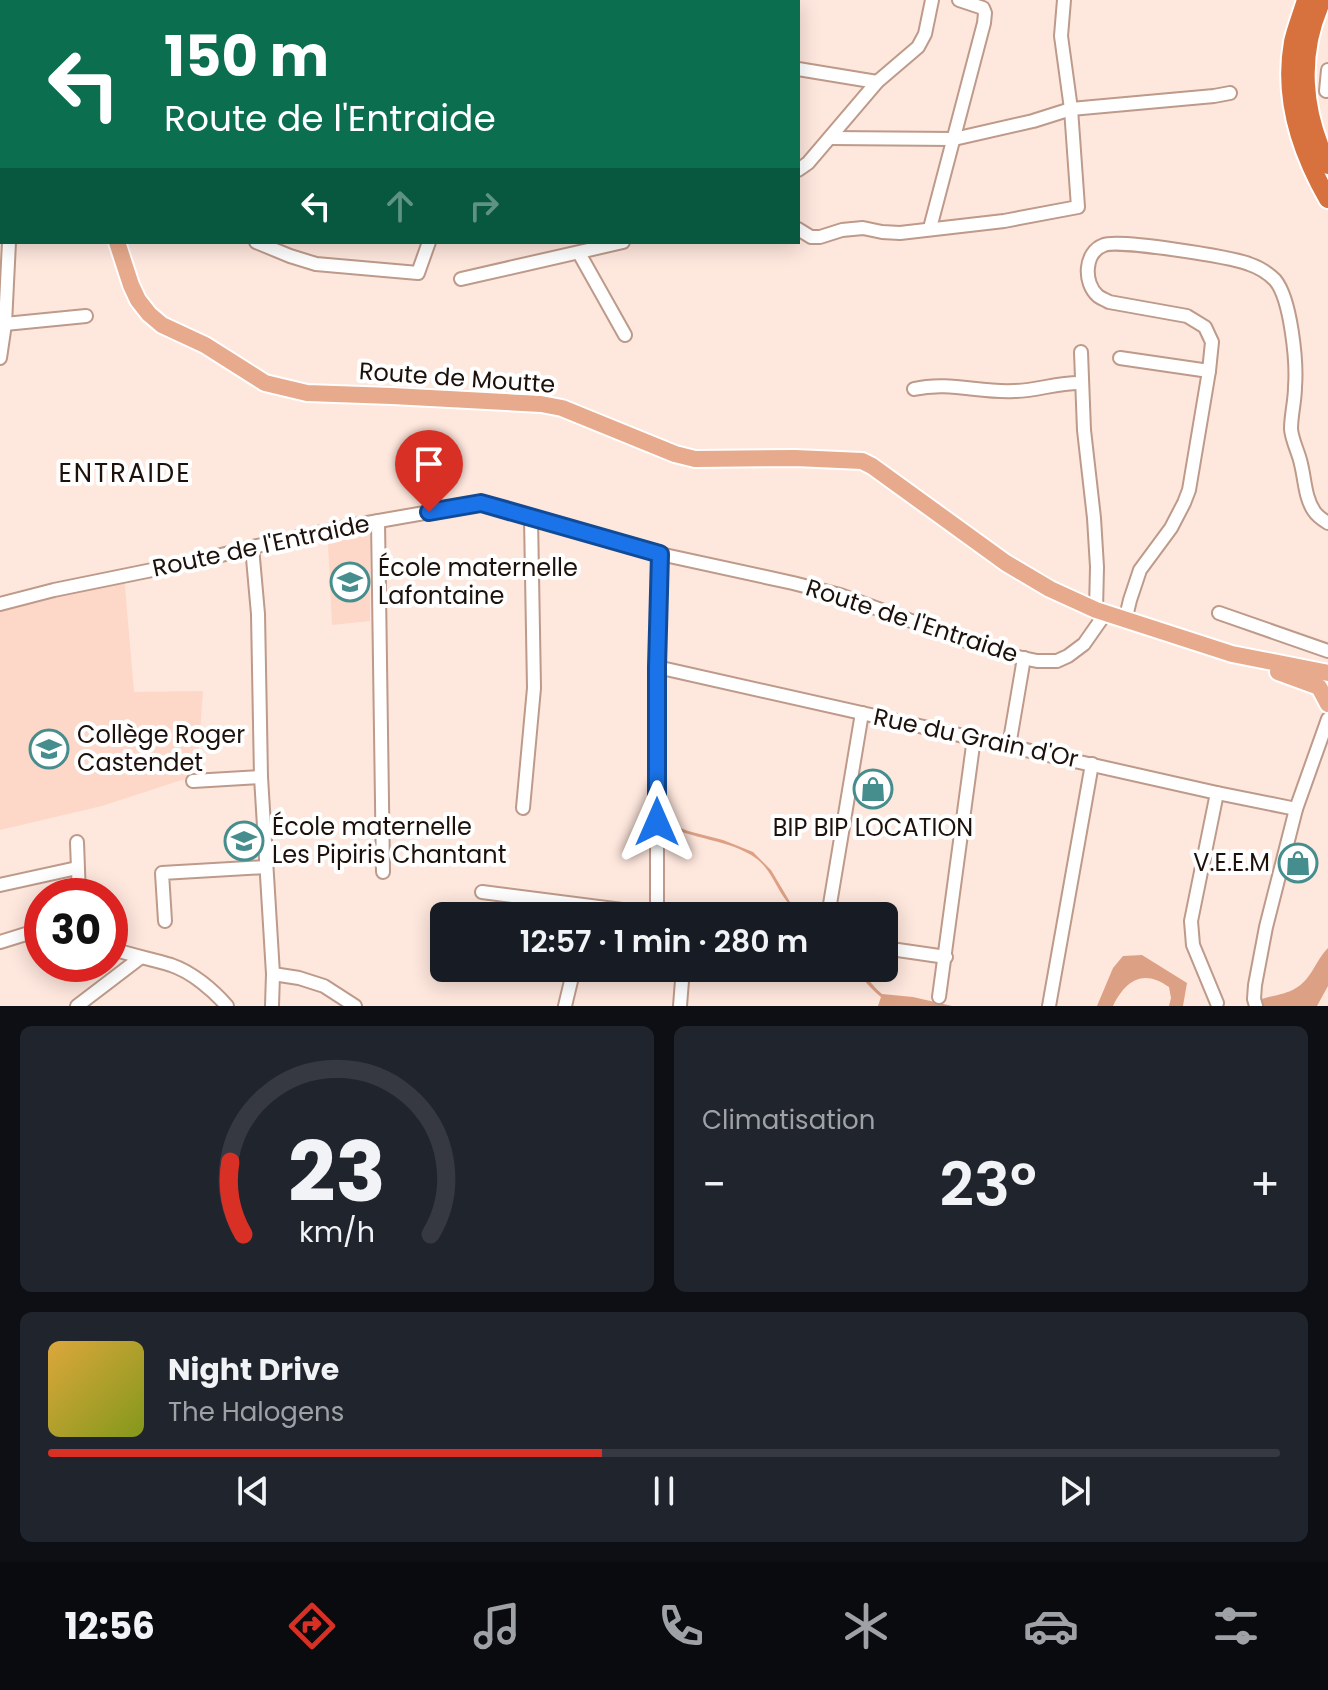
<!DOCTYPE html>
<html lang="fr">
<meta charset="utf-8">
<style>
body{margin:0;font-family:Poppins,sans-serif;background:#20242c;color:#f1f3f6;height:100vh;display:flex;flex-direction:column;font-size:30px;white-space:nowrap}
*{box-sizing:border-box;margin:0}
p{font-size:26px;color:#9ea1a6}
.icon{flex:none;width:44px;height:44px;fill:none;stroke:currentColor;stroke-width:2;stroke-linecap:round;stroke-linejoin:round}
.map{position:relative;height:1006px;overflow:hidden}
.drawer{display:flex;flex-direction:column;gap:20px;padding:20px;background:#0d0f14;flex:1}
.drawer>*{flex:none}
.top-card{position:absolute;left:0px;top:0px;width:800px;height:244px;box-shadow:0 4px 20px #0003;background:#0b6e4f;color:#fff;overflow:hidden}
.speed{position:absolute;left:24px;top:878px;display:flex;gap:16px;font-size:40px;font-weight:700;text-align:center}
.speed>*{display:grid;place-content:center;width:104px;height:104px;border-radius:50%;background:#171b24;box-shadow:0 4px 20px #0003;line-height:1}
.speed .limit{border:12px solid #d22;background:#fff;color:#111}
.pin{position:absolute;display:grid;place-items:center;width:68px;height:68px;color:#fff;margin:-82px -34px;border-radius:50% 50% 50% 0;rotate:-45deg;box-shadow:0 0 8px #0007}
.pin .icon{rotate:45deg}
.me{position:absolute;width:88px;margin:-44px;rotate:0deg;stroke-linejoin:round;filter:drop-shadow(0 0 6px #0008)}
.turn{display:flex;align-items:center;gap:28px;height:168px;padding:0 32px;font-size:36px}
.turn .icon{width:104px;height:104px;stroke-width:2.5}
.turn b{display:block;font-size:56px;line-height:68px}
.lanes{display:flex;align-items:center;height:76px;padding:0 32px;background:#0003;justify-content:center;gap:40px;direction:ltr}
.lanes .off{opacity:.35}
.big{font-size:60px;font-weight:600;line-height:1.1}
.drawer .tile{flex:1;display:flex;flex-direction:column;justify-content:center;gap:12px;min-width:0;padding:0 28px;border-radius:12px;background:#20242c}
.drawer .dial{align-items:center;gap:0}
.dial svg{height:208px;overflow:visible;fill:none;stroke:#363941;stroke-width:7;stroke-linecap:round;text-anchor:middle}
.dial text{fill:#f1f3f6;stroke:none}
.song{display:flex;align-items:center;gap:24px}
.cover{width:96px;height:96px;border-radius:12px;background:linear-gradient(135deg,hsl(40 70% 55%),hsl(70 70% 35%))}
.played{height:8px;border-radius:4px;background:linear-gradient(90deg,#d93025 45%,#363941 45%)}
.keys{display:flex;justify-content:space-around;direction:ltr}
.heat{display:flex;justify-content:space-between;align-items:center;font-size:44px;direction:ltr}
.drawer .tiles{flex:1;display:grid;gap:20px;grid-template-columns:1fr 1fr}
.tile:last-child{grid-column:span 2}
.trip{position:absolute;left:430px;top:902px;width:468px;height:80px;border-radius:12px;background:#171b24;box-shadow:0 4px 20px #0003;font-weight:600;line-height:80px;text-align:center}
.tab-bar{display:flex;height:128px;justify-content:space-around;align-items:center;background:#090b0e;color:#9ea1a6}
.tab-bar .icon{width:56px;height:56px}
.tab-bar .current{color:#d93025}
.tab-bar b{font-size:36px;color:#f1f3f6}
.map>svg:first-child{display:block}
.built{fill:#fdd8c8}
.water{fill:#dca185}
.lines{fill:none;stroke-linecap:round;stroke-linejoin:round}
.minor-casing{stroke:#bd9a8a;stroke-width:16}
.major-casing{stroke:#fff;stroke-width:20}
.highway-casing{stroke:#fff;stroke-width:22}
.minor{stroke:#fff;stroke-width:12}
.major{stroke:#e7aa8c;stroke-width:16}
.highway{stroke:#d7723f;stroke-width:18}
.route-casing{stroke:#114b97;stroke-width:20}
.route{stroke:#1a73e8;stroke-width:14}
.labels{text-anchor:middle;stroke-width:8;stroke-linejoin:round;paint-order:stroke}
.street-label{font-size:24px;fill:#1d110b;stroke:#fff}
.poi-label{font-size:24px;fill:#1d110b;stroke:#fff;text-anchor:start}
.neighbourhood-label{font-size:26px;letter-spacing:2px;fill:#1d110b;stroke:#fff}
</style>
<div class="map">
<svg width="1328" height="1006" viewBox="0 0 1328 1006">
<rect width="100%" height="100%" fill="#fee7dd"/>
<g class="built">
<path d="M370,532V621L332,625L328,544Z"/>
<path d="M124,575L134,692L203,691L197,775L102,806L0,830V604Z"/>
</g>
<g class="water">
<path d="M663,823H668L688,831L723,840L753,852L771,870L790,902L811,916C782,914 778,875 757,859C729,838 692,841 663,823Z"/>
<path d="M1328,948V986L1317,1006H1248C1263,995 1282,997 1296,988C1312,979 1315,961 1328,948Z"/>
<path d="M1142,955L1187,983L1183,1006H1169L1171,998L1169,987C1143,968 1125,981 1113,1006H1097L1113,968L1123,956Z"/>
<path d="M852,968C865,972 872,986 882,994L913,997L952,1006H878L881,997C870,989 863,977 852,968Z"/>
</g>
<g class="lines">
<defs>
<g id="minor">
<path d="M273,2L276,0"/>
<path d="M354,2L356,0"/>
<path d="M395,2V0"/>
<path d="M538,2L540,0"/>
<path d="M798,69L877,82"/>
<path d="M1326,91L1328,70"/>
<path d="M0,121L2,127"/>
<path d="M830,138L954,139L1033,121L1071,109L1214,96L1230,93"/>
<path d="M798,170L808,163L877,82L918,47L925,34L932,0"/>
<path d="M930,228L984,23L985,13L983,8L959,0"/>
<path d="M798,229L811,237H820L842,230L863,228L882,232L900,233L1004,221L1078,207L1071,109L1061,36L1064,0"/>
<path d="M256,242L290,256L316,264L418,273L429,242"/>
<path d="M579,253L625,335"/>
<path d="M461,279L623,242"/>
<path d="M5,324L86,316"/>
<path d="M1081,352L1084,430L1094,518L1097,567L1096,610"/>
<path d="M0,358L5,324L9,242"/>
<path d="M1120,358L1209,371"/>
<path d="M914,389C949,381 980,393 1014,391C1037,391 1058,382 1082,383"/>
<path d="M378,521L383,872"/>
<path d="M252,547L258,614L261,777L273,974L272,1006"/>
<path d="M0,604L54,590L206,559L252,547L350,526L481,503L660,554L793,583L840,595L977,645L1013,656L1037,661H1057L1068,656L1084,644L1105,614"/>
<path d="M1219,613L1328,651"/>
<path d="M1125,621L1130,600L1140,570L1171,528L1184,503L1189,490L1209,371L1212,342L1205,327L1187,316L1109,302C1106,300 1102,299 1098,296C1083,283 1084,252 1104,245C1119,239 1231,257 1249,264C1258,267 1268,273 1275,280C1291,299 1297,362 1295,387C1295,401 1291,415 1291,429C1292,441 1299,453 1301,464C1305,480 1305,498 1314,511C1317,516 1323,520 1328,523"/>
<path d="M657,667L1217,793L1296,809"/>
<path d="M1009,746L1024,658"/>
<path d="M193,781L261,777"/>
<path d="M1217,793L1191,921L1193,945L1217,1003"/>
<path d="M523,808L534,688L531,518"/>
<path d="M77,842L79,896"/>
<path d="M0,885L77,868"/>
<path d="M482,892L669,916"/>
<path d="M657,914V667L660,554"/>
<path d="M828,916L862,713"/>
<path d="M165,921L162,873L266,867"/>
<path d="M0,942L42,929"/>
<path d="M110,948C130,955 151,959 171,965C192,972 213,990 227,1006"/>
<path d="M884,948L946,957"/>
<path d="M273,974L299,978L324,986L355,1006"/>
<path d="M939,997L974,738"/>
<path d="M77,1006L140,958"/>
<path d="M565,1006L571,981"/>
<path d="M680,1006L683,968"/>
<path d="M1049,1006L1092,764"/>
<path d="M1256,1006L1254,999L1255,985L1266,927L1296,809L1328,719"/>
</g>
<g id="major">
<path d="M0,53L2,56"/>
<path d="M117,242L131,285L138,300L149,314L162,325L205,345L265,383L307,393L392,396L541,404L562,408L675,454L695,459L795,458L862,461L872,466L1006,563L1050,589L1096,610L1232,654L1328,673"/>
<path d="M1278,672L1319,687L1328,704"/>
</g>
<g id="highway">
<path d="M1306,0C1302,14 1296,28 1293,42C1283,97 1301,152 1328,199"/>
<path d="M1322,0C1297,54 1302,113 1328,165"/>
</g>
</defs>
<use href="#minor" class="minor-casing"/>
<use href="#major" class="major-casing"/>
<use href="#highway" class="highway-casing"/>
<use href="#minor" class="minor"/>
<use href="#major" class="major"/>
<use href="#highway" class="highway"/>
</g>
<g class="lines">
<defs>
<path id="route" d="M429,512L481,503L660,554L657,667V822"/>
</defs>
<use href="#route" class="route-casing"/>
<use href="#route" class="route"/>
</g>
<defs>
<symbol id="school-ring" viewBox="-11 -11 22 22"><circle r="9.5" fill="#fff" stroke="#468d8e" stroke-width="1.5"/><path d="M0-5L7-2L0 1L-7-2ZM-4 1L0 2.5L4 1V4Q0 6-4 4Z" fill="#468d8e"/></symbol>
<symbol id="shop-ring" viewBox="-11 -11 22 22"><circle r="9.5" fill="#fff" stroke="#468d8e" stroke-width="1.5"/><path d="M-5-2.5h2.3a2.7 3.5 0 0 1 5.4 0H5L5.5 6h-11ZM-1.5-2.5h3a1.5 2.3 0 0 0-3 0Z" fill="#468d8e"/></symbol>
</defs>
<g fill-rule="evenodd">
<use href="#school-ring" x="328" y="560" width="44" height="44"/>
<use href="#school-ring" x="27" y="727" width="44" height="44"/>
<use href="#shop-ring" x="851" y="767" width="44" height="44"/>
<use href="#school-ring" x="222" y="819" width="44" height="44"/>
<use href="#shop-ring" x="1276" y="841" width="44" height="44"/>
</g>
<g class="labels">
<g class="street-label">
<text transform="translate(457 378) rotate(4)" y="8">Route de Moutte</text>
<text transform="translate(261 546) rotate(-12)" y="8">Route de l'Entraide</text>
<text transform="translate(912 621) rotate(18)" y="8">Route de l'Entraide</text>
<text transform="translate(976 738) rotate(12)" y="8">Rue du Grain d'Or</text>
</g>
<g class="poi-label">
<text x="378" y="576">École maternelle<tspan x="378" dy="28">Lafontaine</tspan></text>
<text x="77" y="743">Collège Roger<tspan x="77" dy="28">Castendet</tspan></text>
<text x="272" y="835">École maternelle<tspan x="272" dy="28">Les Pipiris Chantant</tspan></text>
<text x="873" y="836" text-anchor="middle">BIP BIP LOCATION</text>
<text x="1270" y="871" text-anchor="end">V.E.E.M</text>
</g>
<g class="neighbourhood-label">
<text x="125" y="482">ENTRAIDE</text>
</g>
</g>
</svg>
<div class="speed"><div class="limit">30</div></div>
<div class="pin" style="left:429px;top:512px;background:#d93025"><svg class="icon" aria-label="arrive" viewBox="0 0 24 24"><path d="M6 21V4h12l-3 4 3 4H6"/></svg></div>
<svg class="me" style="left:657px;top:822px" viewBox="-20 -20 40 40"><path d="M0-17L14 15 0 8-14 15z" fill="#1a73e8" stroke="#fff" stroke-width="4"/></svg>
<div class="trip">12:57 · 1 min · 280 m</div>
<div class="top-card">
<div class="turn"><svg class="icon" aria-label="left" viewBox="0 0 24 24"><path d="M17 20v-9H6M10 6l-5 5 5 5"/></svg><div><b>150 m</b>Route de l'Entraide</div></div>
<div class="lanes"><svg class="icon" aria-label="left" viewBox="0 0 24 24"><path d="M17 20v-9H6M10 6l-5 5 5 5"/></svg><svg class="icon off" aria-label="ahead" viewBox="0 0 24 24"><path d="M12 20V5M6 11l6-6 6 6"/></svg><svg class="icon off" aria-label="right" viewBox="0 0 24 24"><path d="M7 20v-9h11M14 6l5 5-5 5"/></svg></div>
</div>
</div>
<section class="drawer">
<div class="tiles">
<div class="tile dial"><svg viewBox="0 0 100 80">
<path d="M14 69A42 42 0 1 1 86 69"/>
<path d="M14 69A42 42 0 0 1 9 41" stroke="#d93025"/>
<text x="50" y="56" font-size="32" font-weight="700">23</text>
<text x="50" y="72" font-size="11">km/h</text>
</svg></div>
<div class="tile"><p>Climatisation</p>
<div class="heat"><a>−</a><b class="big">23°</b><a>+</a></div>
</div>
<div class="tile">
<div class="song"><i class="cover"></i><div><b>Night Drive</b><p>The Halogens</p></div></div>
<div class="played"></div>
<div class="keys"><svg class="icon" aria-label="previous" viewBox="0 0 24 24"><path d="M18 5L8 12l10 7zM5 5v14"/></svg><svg class="icon" aria-label="pause" viewBox="0 0 24 24"><path d="M8 5v14M16 5v14"/></svg><svg class="icon" aria-label="next" viewBox="0 0 24 24"><path d="M6 5l10 7-10 7zM19 5v14"/></svg></div>
</div>
</div>
</section>
<nav class="tab-bar">
<b>12:56</b>
<svg class="icon current" aria-label="directions" viewBox="0 0 24 24"><path d="M12 3l9 9-9 9-9-9zM9 14v-3h6M13 9l2 2-2 2"/></svg>
<svg class="icon" aria-label="music" viewBox="0 0 24 24"><path d="M9 18V5l10-2v13"/><circle cx="6" cy="18" r="3"/><circle cx="16" cy="16" r="3"/></svg>
<svg class="icon" aria-label="phone" viewBox="0 0 24 24"><path d="M5 4h4l2 5-3 2q2 4 5 5l2-3 5 2v4C11 20 4 13 5 4z"/></svg>
<svg class="icon" aria-label="climate" viewBox="0 0 24 24"><path d="M12 3v18M4 7l16 10M4 17L20 7"/></svg>
<svg class="icon" aria-label="car" viewBox="0 0 24 24"><path d="M5 17H2v-5l4-1 3-4h7l3 4 3 1v5h-3M9 17h6M6 11h13"/><circle cx="7" cy="17" r="2"/><circle cx="17" cy="17" r="2"/></svg>
<svg class="icon" aria-label="filters" viewBox="0 0 24 24"><path d="M4 7h16M4 17h16"/><circle cx="9" cy="7" r="2"/><circle cx="15" cy="17" r="2"/></svg>
</nav>
